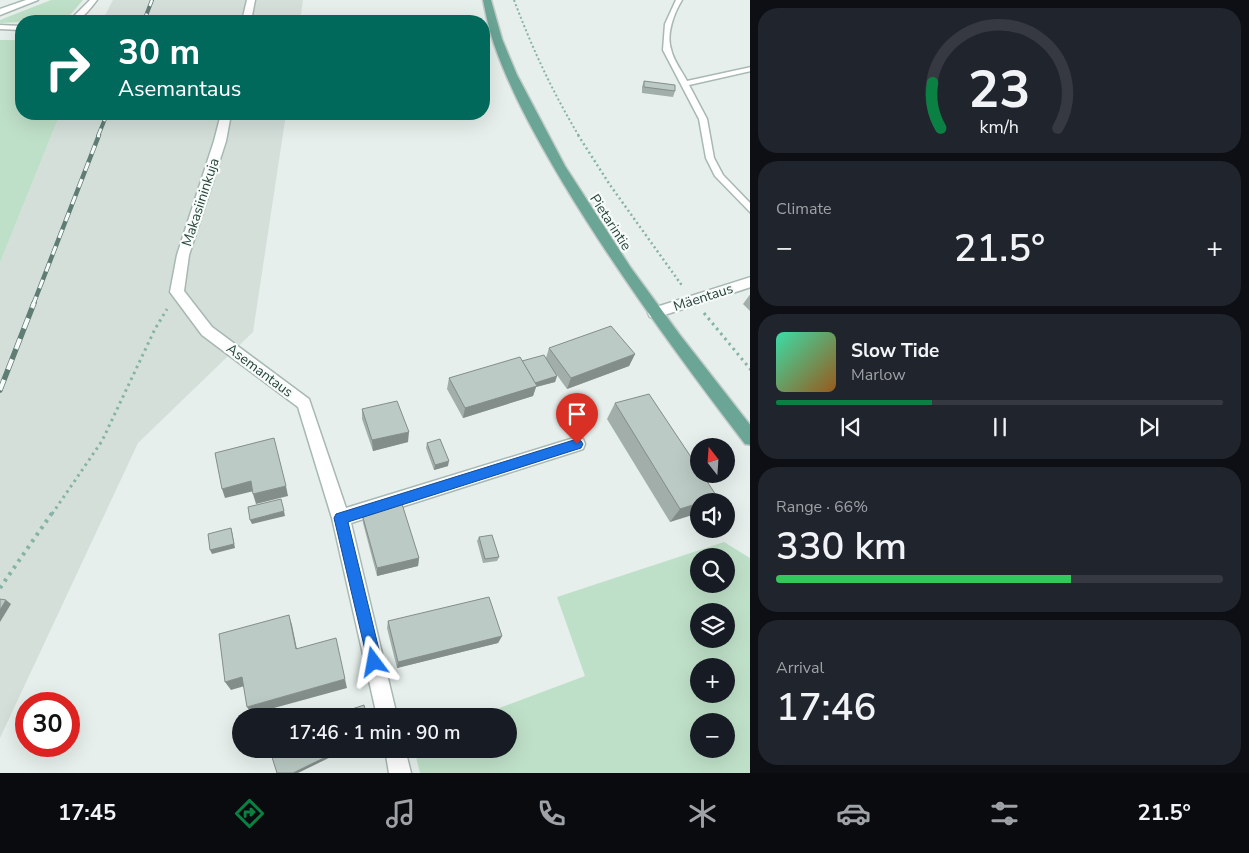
<!DOCTYPE html>
<meta charset="utf-8">
<style>
body{margin:0;font-family:"Nunito Sans",sans-serif;background:#20242c;color:#f1f3f6;height:100vh;display:flex;flex-direction:column;font-size:19px;white-space:nowrap}
*{box-sizing:border-box;margin:0}
p{font-size:16px;color:#9ea1a6}
.icon{flex:none;width:28px;height:28px;fill:none;stroke:currentColor;stroke-width:2;stroke-linecap:round;stroke-linejoin:round}
.map{position:relative;flex:1;overflow:hidden}
.drawer{display:flex;flex-direction:column;gap:8px;padding:8px;background:#0d0f14;width:499px}
.drawer>*{flex:none}
.top-card{position:absolute;left:15px;top:15px;width:475px;height:105px;border-radius:20px;box-shadow:0 5px 20px #0002;background:#00695c;color:#fff;overflow:hidden}
.needle{width:32px;rotate:343deg}
.fabs{position:absolute;left:690px;top:438px;display:grid;gap:10px}
.fabs a{display:grid;place-items:center;width:45px;height:45px;border-radius:50%;background:#171b24;box-shadow:0 5px 20px #0002;font-size:25px}
.speed{position:absolute;left:15px;top:692px;display:flex;gap:10px;font-size:25px;font-weight:700;text-align:center}
.speed>*{display:grid;place-content:center;width:65px;height:65px;border-radius:50%;background:#171b24;box-shadow:0 5px 20px #0002;line-height:1}
.speed .limit{border:8px solid #d22;background:#fff;color:#111}
.pin{position:absolute;display:grid;place-items:center;width:42px;height:42px;color:#fff;margin:-51px -21px;border-radius:50% 50% 50% 0;rotate:-45deg;box-shadow:0 0 5px #0007}
.pin .icon{rotate:45deg}
.me{position:absolute;width:55px;margin:-28px;rotate:347deg;stroke-linejoin:round;filter:drop-shadow(0 0 4px #0008)}
.turn{display:flex;align-items:center;gap:18px;height:105px;padding:0 20px;font-size:22px}
.turn .icon{width:65px;height:65px;stroke-width:2.5}
.turn b{display:block;font-size:35px;line-height:42px}
.big{font-size:38px;font-weight:600;line-height:1.1}
.drawer .card{flex:1;display:flex;flex-direction:column;justify-content:center;gap:8px;min-width:0;padding:0 18px;border-radius:20px;background:#20242c}
.drawer .dial{align-items:center;gap:0}
.dial svg{height:130px;overflow:visible;fill:none;stroke:#363941;stroke-width:7;stroke-linecap:round;text-anchor:middle}
.dial text{fill:#f1f3f6;stroke:none}
.song{display:flex;align-items:center;gap:15px}
.cover{width:60px;height:60px;border-radius:8px;background:linear-gradient(135deg,hsl(160 70% 55%),hsl(30 70% 35%))}
.played{height:5px;border-radius:2px;background:linear-gradient(90deg,#0b8043 35%,#363941 35%)}
.keys{display:flex;justify-content:space-around;direction:ltr}
.heat{display:flex;justify-content:space-between;align-items:center;font-size:28px;direction:ltr}
.charge{height:8px;border-radius:4px;background:linear-gradient(90deg,#34c759 66%,#363941 0)}
.trip{position:absolute;left:232px;top:708px;width:285px;height:50px;border-radius:25px;background:#171b24;box-shadow:0 5px 20px #0002;font-weight:600;line-height:50px;text-align:center}
.dock{display:flex;height:80px;justify-content:space-around;align-items:center;background:#090b0e;color:#9ea1a6}
.dock .icon{width:35px;height:35px}
.dock .selected{color:#0b8043}
.dock b{font-size:22px;color:#f1f3f6}
main{display:flex;flex:1;min-height:0}
.map>svg:first-child{display:block}
.built{fill:#d4dfda}
.green{fill:#bfe0c8;fill-rule:evenodd}
.lines{fill:none;stroke-linecap:round;stroke-linejoin:round}
.service-casing{stroke:#a8b8b2;stroke-width:3}
.minor-casing{stroke:#a8b8b2;stroke-width:3}
.tertiary-casing{stroke:#a8b8b2;stroke-width:3}
.primary-casing{stroke:#c2cac8;stroke-width:3}
.path-far3{stroke:#86b3a5;stroke-width:2;stroke-dasharray:2 2.5;stroke-linecap:butt}
.path-far2{stroke:#86b3a5;stroke-width:2.5;stroke-dasharray:2 3;stroke-linecap:butt}
.path-far1{stroke:#86b3a5;stroke-width:3;stroke-dasharray:2.5 4;stroke-linecap:butt}
.path{stroke:#86b3a5;stroke-width:4;stroke-dasharray:3 5;stroke-linecap:butt}
.service{fill:#fff;fill-rule:evenodd}
.minor{fill:#fff;fill-rule:evenodd}
.tertiary{fill:#fff;fill-rule:evenodd}
.primary{fill:#6aa596;fill-rule:evenodd}
.rail-far2-casing{stroke:#5f7d75;stroke-width:4}
.rail-far1-casing{stroke:#5f7d75;stroke-width:4.5}
.rail-casing{stroke:#5f7d75;stroke-width:5.5}
.rail-far2{stroke:#f7fbf9;stroke-width:2.5;stroke-dasharray:8;stroke-linecap:butt}
.rail-far1{stroke:#f7fbf9;stroke-width:3;stroke-dasharray:9;stroke-linecap:butt}
.rail{stroke:#f7fbf9;stroke-width:4;stroke-dasharray:11;stroke-linecap:butt}
.wall{fill:#a1aea9}
.shaded-wall{fill:#838d89}
.building{fill:#bbcac4;stroke:#838d89}
.route{fill:#1a73e8;stroke:#114b97}
.labels{text-anchor:middle;stroke-width:4.5;stroke-linejoin:round;paint-order:stroke}
.street-label{font-size:14px;fill:#24423a;stroke:#f7fbf9}
</style>
<main>
<div class="map">
<svg width="751" height="773" viewBox="0 0 751 773">
<rect width="100%" height="100%" fill="#e6efeb"/>
<g class="built">
<path d="M113,0H303L300,21H102Z"/>
<path d="M60,114H286L253,332L138,443L0,738V263Z"/>
</g>
<g class="green">
<path d="M51,0H83L71,14L63,20L0,23V20L5,18Z"/>
<path d="M0,40H21V114H60L0,263Z"/>
<path d="M724,542L750,558V773H420L414,749H509V716H478L585,676L557,597ZM699,556H726V584H699ZM699,611H726V639H699ZM699,666H726V694H699ZM699,721H726V749H699Z"/>
</g>
<g class="lines">
<defs>
<g id="service">
<path d="M90,0H97C89,10 82,21 69,21Z"/>
<path d="M676,0H682C674,13 666,34 671,49C673,60 682,71 687,81L751,67V71L689,85L707,119L714,158L723,175L751,204V213L715,176L706,158L699,119L663,50L665,24Z"/>
<path d="M0,25L21,26V30L0,29Z"/>
</g>
<g id="minor">
<path d="M247,0H255L251,21H242Z"/>
<path d="M221,114H231L226,141L189,255L184,291L212,327L309,399L346,508L577,437L583,439L585,444L583,449L577,451L351,523L397,716H377L332,518L298,407L202,335L170,292L177,255L214,141Z"/>
<path d="M751,277V287L655,318L650,317L648,313L650,309Z"/>
<path d="M385,749H405L411,773H389Z"/>
</g>
<path id="tertiary" d="M26,0H38L0,15V9Z"/>
<path id="primary" d="M483,0H491L502,39L517,75L565,166L631,268L680,335L751,426V445L745,444C681,360 618,274 563,183C537,139 511,93 494,44C489,30 486,15 483,0Z"/>
</defs>
<use href="#service" class="service-casing"/>
<use href="#minor" class="minor-casing"/>
<use href="#tertiary" class="tertiary-casing"/>
<use href="#primary" class="primary-casing"/>
<path class="path-far3" d="M514,0C532,48 553,93 579,136"/>
<path class="path-far2" d="M578,135L610,185L683,287"/>
<g class="path-far1">
<path d="M704,313L751,370"/>
<path d="M52,514L102,441L155,329L167,309"/>
</g>
<path class="path" d="M0,588L52,513"/>
<use href="#service" class="service"/>
<use href="#minor" class="minor"/>
<use href="#tertiary" class="tertiary"/>
<use href="#primary" class="primary"/>
<defs>
<g id="rail-far2">
<path d="M144,21L152,0"/>
<path d="M98,136L107,114"/>
</g>
<path id="rail-far1" d="M33,305L99,135"/>
<path id="rail" d="M0,390L34,303"/>
</defs>
<use href="#rail-far2" class="rail-far2-casing"/>
<use href="#rail-far1" class="rail-far1-casing"/>
<use href="#rail" class="rail-casing"/>
<use href="#rail-far2" class="rail-far2"/>
<use href="#rail-far1" class="rail-far1"/>
<use href="#rail" class="rail"/>
</g>
<g class="wall">
<path d="M644,81L675,91L673,97L642,93V87Z"/>
<path d="M751,293V312L743,304Z"/>
<path d="M549,348L635,354L629,366L567,389L554,371L557,376L555,382L536,387L533,396L463,418L447,389L449,378L522,361L546,358Z"/>
<path d="M615,403L714,501L670,522L607,419Z"/>
<path d="M362,409L408,442L373,451L362,419Z"/>
<path d="M427,443L448,466L434,470L426,448Z"/>
<path d="M362,514L419,558L418,566L377,576L363,523Z"/>
<path d="M479,537L499,557L497,561L483,563L477,541Z"/>
<path d="M388,621L502,636L498,643L397,668L387,628Z"/>
</g>
<g class="shaded-wall">
<path d="M635,354L629,366L567,389L571,378Z"/>
<path d="M557,376L555,382L536,387L533,396L463,418L465,408L533,383Z"/>
<path d="M409,432L408,442L373,451L372,440Z"/>
<path d="M449,461L448,466L434,470L435,465Z"/>
<path d="M251,481L254,491L225,498L222,489Z"/>
<path d="M286,486L288,496L256,504L253,494Z"/>
<path d="M718,498L714,501H705Z"/>
<path d="M699,503V513L670,522L680,509Z"/>
<path d="M284,511L285,516L252,524L250,520Z"/>
<path d="M231,528L232,532L235,548L212,554L210,550Z"/>
<path d="M419,558L418,566L377,576V568Z"/>
<path d="M6,600L11,604L0,622V610Z"/>
<path d="M289,615L292,625L299,659L296,649Z"/>
<path d="M502,636L498,643L397,668L398,662Z"/>
<path d="M242,677L248,685L231,690L225,682Z"/>
<path d="M345,679L347,688L252,714L247,707Z"/>
<path d="M336,752L337,754L298,773H293Z"/>
</g>
<g class="building">
<path d="M644,81L675,85V91L644,87Z"/>
<path d="M611,326L635,354L571,378L549,348Z"/>
<path d="M544,355L557,376L535,383L522,361Z"/>
<path d="M520,357L537,386L465,408L449,378Z"/>
<path d="M649,394L699,469V474H702L718,498L705,501H699V503L680,509L615,403Z"/>
<path d="M397,401L409,432L372,440L362,409Z"/>
<path d="M274,438L286,486L253,494L251,481L222,489L215,453Z"/>
<path d="M440,439L449,461L435,465L427,443Z"/>
<path d="M281,499L284,511L250,520L248,507Z"/>
<path d="M402,504L419,558L377,568L362,514Z"/>
<path d="M231,528L234,544L210,550L208,534Z"/>
<path d="M492,535L499,557L485,559L479,537Z"/>
<path d="M489,597L502,636L398,662L388,621Z"/>
<path d="M0,599L6,600L0,610Z"/>
<path d="M289,615L296,649L336,638L345,679L247,707L242,677L225,682L219,634Z"/>
<path d="M364,705L367,716H347L346,711Z"/>
<path d="M282,749H335L336,752L293,773H277L271,754Z"/>
</g>
<path class="route" d="M577,439L581,441L583,444L581,448L348,522L382,662L380,667L374,670L369,667L334,518L336,514Z"/>
<g class="labels">
<g class="street-label">
<text transform="translate(200 202) rotate(-72)" y="5">Makasiininkuja</text>
<text transform="translate(611 222) rotate(57)" y="5">Pietarintie</text>
<text transform="translate(703 297) rotate(-18)" y="5">Mäentaus</text>
<text transform="translate(260 370) rotate(37)" y="5">Asemantaus</text>
</g>
</g>
</svg>
<div class="fabs">
<a><svg class="needle" viewBox="-14 -14 28 28"><path d="M0-13l5 13h-10z" fill="#e53935"/><path d="M0 13l5-13h-10z" fill="#9ea1a6"/></svg></a>
<a><svg class="icon" aria-label="sound" viewBox="0 0 24 24"><path d="M4 9h4l5-4v14l-5-4H4zM17 9q2 3 0 6"/></svg></a>
<a><svg class="icon" aria-label="search" viewBox="0 0 24 24"><circle cx="10" cy="10" r="6"/><path d="M15 15l6 6"/></svg></a>
<a><svg class="icon" aria-label="layers" viewBox="0 0 24 24"><path d="M12 4l9 5-9 5-9-5zM3 14l9 5 9-5"/></svg></a>
<a>+</a>
<a>−</a>
</div>
<div class="speed"><div class="limit">30</div></div>
<div class="pin" style="left:577px;top:444px;background:#d93025"><svg class="icon" aria-label="arrive" viewBox="0 0 24 24"><path d="M6 21V4h12l-3 4 3 4H6"/></svg></div>
<svg class="me" style="left:374px;top:662px" viewBox="-20 -20 40 40"><path d="M0-17L14 15 0 8-14 15z" fill="#1a73e8" stroke="#fff" stroke-width="4"/></svg>
<div class="trip">17:46 · 1 min · 90 m</div>
<div class="top-card">
<div class="turn"><svg class="icon" aria-label="right" viewBox="0 0 24 24"><path d="M7 20v-9h11M14 6l5 5-5 5"/></svg><div><b>30 m</b>Asemantaus</div></div>
</div>
</div>
<section class="drawer">
<div class="card dial"><svg viewBox="0 0 100 80">
<path d="M14 69A42 42 0 1 1 86 69"/>
<path d="M14 69A42 42 0 0 1 9 41" stroke="#0b8043"/>
<text x="50" y="56" font-size="32" font-weight="700">23</text>
<text x="50" y="72" font-size="11">km/h</text>
</svg></div>
<div class="card"><p>Climate</p>
<div class="heat"><a>−</a><b class="big">21.5°</b><a>+</a></div>
</div>
<div class="card">
<div class="song"><i class="cover"></i><div><b>Slow Tide</b><p>Marlow</p></div></div>
<div class="played"></div>
<div class="keys"><svg class="icon" aria-label="previous" viewBox="0 0 24 24"><path d="M18 5L8 12l10 7zM5 5v14"/></svg><svg class="icon" aria-label="pause" viewBox="0 0 24 24"><path d="M8 5v14M16 5v14"/></svg><svg class="icon" aria-label="next" viewBox="0 0 24 24"><path d="M6 5l10 7-10 7zM19 5v14"/></svg></div>
</div>
<div class="card"><p>Range · 66%</p><b class="big">330 km</b><div class="charge"></div></div>
<div class="card"><p>Arrival</p><b class="big">17:46</b></div>
</section>
</main>
<nav class="dock">
<b>17:45</b>
<svg class="icon selected" aria-label="directions" viewBox="0 0 24 24"><path d="M12 3l9 9-9 9-9-9zM9 14v-3h6M13 9l2 2-2 2"/></svg>
<svg class="icon" aria-label="music" viewBox="0 0 24 24"><path d="M9 18V5l10-2v13"/><circle cx="6" cy="18" r="3"/><circle cx="16" cy="16" r="3"/></svg>
<svg class="icon" aria-label="phone" viewBox="0 0 24 24"><path d="M5 4h4l2 5-3 2q2 4 5 5l2-3 5 2v4C11 20 4 13 5 4z"/></svg>
<svg class="icon" aria-label="climate" viewBox="0 0 24 24"><path d="M12 3v18M4 7l16 10M4 17L20 7"/></svg>
<svg class="icon" aria-label="car" viewBox="0 0 24 24"><path d="M5 17H2v-5l4-1 3-4h7l3 4 3 1v5h-3M9 17h6M6 11h13"/><circle cx="7" cy="17" r="2"/><circle cx="17" cy="17" r="2"/></svg>
<svg class="icon" aria-label="filters" viewBox="0 0 24 24"><path d="M4 7h16M4 17h16"/><circle cx="9" cy="7" r="2"/><circle cx="15" cy="17" r="2"/></svg>
<b>21.5°</b>
</nav>
